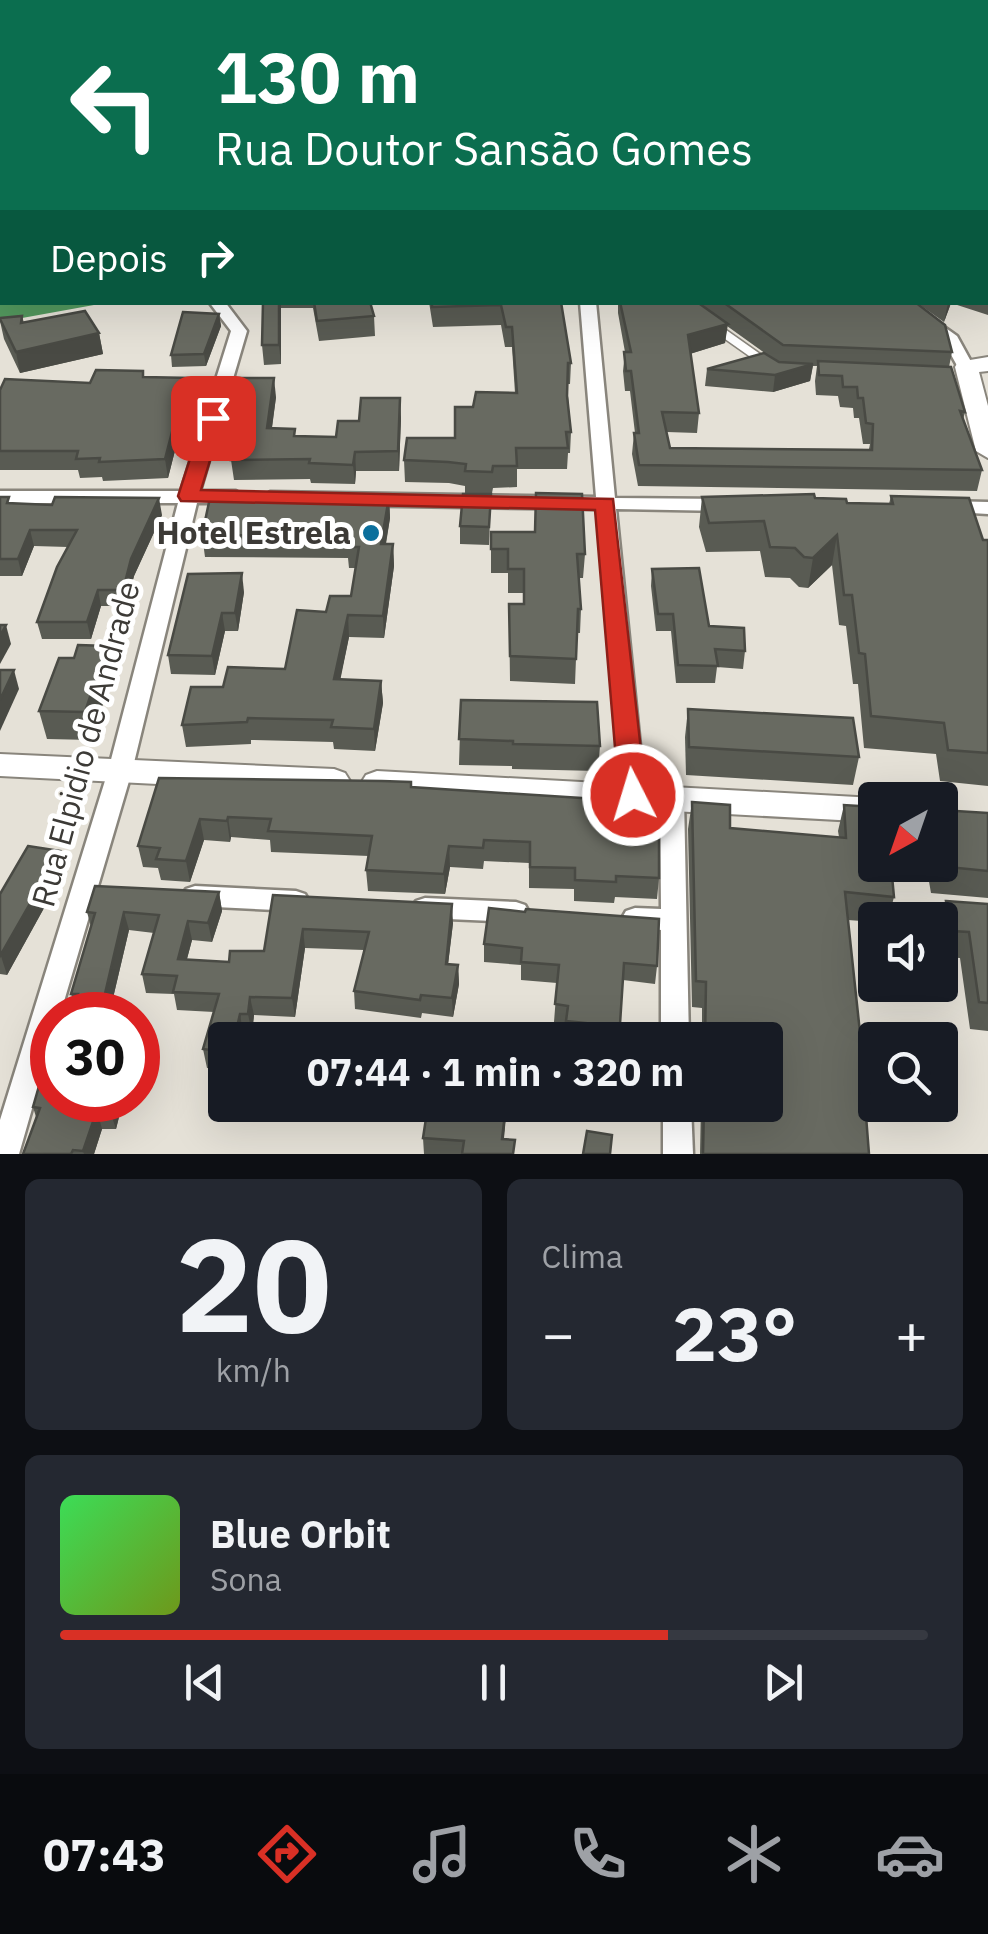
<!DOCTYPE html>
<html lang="pt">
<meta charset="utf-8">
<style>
body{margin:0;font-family:"IBM Plex Sans",sans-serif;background:#242831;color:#f1f3f6;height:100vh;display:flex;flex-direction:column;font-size:38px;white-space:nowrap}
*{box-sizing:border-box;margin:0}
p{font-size:32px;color:#9ea1a6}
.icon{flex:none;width:55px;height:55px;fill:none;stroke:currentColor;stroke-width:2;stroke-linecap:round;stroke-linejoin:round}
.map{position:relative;height:1154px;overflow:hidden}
.drawer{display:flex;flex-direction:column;gap:25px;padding:25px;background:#0d0f14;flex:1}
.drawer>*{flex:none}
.top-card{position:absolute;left:0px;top:0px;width:990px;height:305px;box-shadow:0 10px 40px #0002;background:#0b6e4f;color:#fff;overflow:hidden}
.needle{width:65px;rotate:220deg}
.buttons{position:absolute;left:858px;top:782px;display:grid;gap:20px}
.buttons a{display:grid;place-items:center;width:100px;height:100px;border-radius:10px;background:#171b24;box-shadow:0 10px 40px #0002;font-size:50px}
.speed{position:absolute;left:30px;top:992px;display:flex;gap:20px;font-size:50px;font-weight:700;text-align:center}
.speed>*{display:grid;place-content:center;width:130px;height:130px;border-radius:50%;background:#171b24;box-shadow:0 10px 40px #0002;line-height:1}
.speed .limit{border:15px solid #d22;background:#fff;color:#111}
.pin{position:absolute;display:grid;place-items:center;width:85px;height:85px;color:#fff;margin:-42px;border-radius:20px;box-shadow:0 5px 15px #0006}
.me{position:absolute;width:110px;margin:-55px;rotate:355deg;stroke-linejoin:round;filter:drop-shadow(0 0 8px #0008)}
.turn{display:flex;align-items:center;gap:35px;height:210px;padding:0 50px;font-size:45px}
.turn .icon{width:130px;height:130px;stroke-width:2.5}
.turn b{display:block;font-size:70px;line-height:85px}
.then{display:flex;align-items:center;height:95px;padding:0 50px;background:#0003;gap:20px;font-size:38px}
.big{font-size:75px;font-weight:800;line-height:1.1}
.drawer .card{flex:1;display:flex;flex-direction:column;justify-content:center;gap:15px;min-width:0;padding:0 35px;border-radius:15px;background:#242831}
.drawer .dial{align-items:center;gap:0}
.dial b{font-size:130px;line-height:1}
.song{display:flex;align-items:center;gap:30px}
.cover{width:120px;height:120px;border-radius:15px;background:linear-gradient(135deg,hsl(130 70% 55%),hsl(80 70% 35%))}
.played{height:10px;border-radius:5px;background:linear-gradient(90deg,#d93025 70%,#363941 70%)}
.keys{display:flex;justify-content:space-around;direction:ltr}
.heat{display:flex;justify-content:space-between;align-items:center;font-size:55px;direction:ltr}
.drawer .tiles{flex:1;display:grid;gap:25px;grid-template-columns:1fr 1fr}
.card:last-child{grid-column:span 2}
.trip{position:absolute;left:208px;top:1022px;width:575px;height:100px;border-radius:10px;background:#171b24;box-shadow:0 10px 40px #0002;font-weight:800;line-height:100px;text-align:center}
.menu{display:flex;height:160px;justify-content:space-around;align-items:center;background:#090b0e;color:#9ea1a6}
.menu .icon{width:70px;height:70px}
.menu .active{color:#d93025}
.menu b{font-size:45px;color:#f1f3f6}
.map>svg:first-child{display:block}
.water{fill:#52975d}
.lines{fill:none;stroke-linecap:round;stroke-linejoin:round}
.lane-far1-casing{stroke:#89857c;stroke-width:9}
.lane-casing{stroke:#89857c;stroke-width:11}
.street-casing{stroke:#89857c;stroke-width:5}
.secondary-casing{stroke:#89857c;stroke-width:4}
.lane-far1{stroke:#fff;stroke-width:6}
.lane{stroke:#fff;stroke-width:8}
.street{fill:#fff;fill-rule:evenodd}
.secondary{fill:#fff;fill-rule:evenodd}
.wall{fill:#595b53;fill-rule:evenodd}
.shaded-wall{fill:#494a44}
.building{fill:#686a61;stroke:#494a44;stroke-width:2.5}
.route{fill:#d93025;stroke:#8d1f18;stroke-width:2.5}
.poi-dot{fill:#0b6f9c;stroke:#fff;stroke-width:4}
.labels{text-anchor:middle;stroke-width:10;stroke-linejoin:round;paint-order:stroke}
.poi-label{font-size:32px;font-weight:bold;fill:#3c3a36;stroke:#fff;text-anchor:end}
.street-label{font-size:32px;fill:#3c3a36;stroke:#fff}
</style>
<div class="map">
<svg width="988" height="1154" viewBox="0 0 988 1154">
<rect width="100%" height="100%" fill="#e5e1d7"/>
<path class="water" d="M0,193L2,302L105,303L0,322Z"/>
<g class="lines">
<defs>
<path id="lane-far1" d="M436,2L440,0"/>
<path id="lane" d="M715,327L766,363"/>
<g id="street">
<rect x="0" y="41" width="2" height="6"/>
<path d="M209,302H225L247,331L200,491H236L245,497L236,503H197L132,771L60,1015H52V1039L19,1154H0V1120L108,771L178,503H0V491H181L231,331Z"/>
<path d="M580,302H596L615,498L726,499L735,505L726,511L616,509L645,795L641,801L633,804L625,801L621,795L597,509L270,504L261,498L270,492L596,497Z"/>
<path d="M891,302H909L957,336L974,367L972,371H960L944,342Z"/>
<path d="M945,501L988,502V514L938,511L936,507Z"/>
<path d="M672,789L680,792L684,798L689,1040H661V930L626,925L622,918L626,911L635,908L661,909L660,798L664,792Z"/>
<path d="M195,886L296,891L305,894L309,901L305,908L296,911L195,906L186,903L182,896L186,889Z"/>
<path d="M425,898L516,902L525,905L529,912L525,919L516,922L425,918L416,915L412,908L416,901Z"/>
<path d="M663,1105H691L693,1154H663Z"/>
</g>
<g id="secondary">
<path d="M988,357V371L979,372L988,406V458L976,451L955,367L958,362Z"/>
<path d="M0,754L334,769L345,773L350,781L345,789L334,793L0,776Z"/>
<path d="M377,771L875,798L882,800H875V822L377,795L366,791L361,783L366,775Z"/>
</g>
</defs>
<use href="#lane-far1" class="lane-far1-casing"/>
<use href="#lane" class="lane-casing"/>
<use href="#street" class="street-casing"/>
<use href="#secondary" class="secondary-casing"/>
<use href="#lane-far1" class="lane-far1"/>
<use href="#lane" class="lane"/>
<use href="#street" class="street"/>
<use href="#secondary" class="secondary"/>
</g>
<g class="wall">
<path d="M944,0H979L975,2H955Z"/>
<path d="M988,249V315L951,303L944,322L916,302H988Z"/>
<path d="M261,302H370L374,316L375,336L319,341L313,308H281V364L264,365L262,345L263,308Z"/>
<path d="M429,302H561L571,363L570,384H567L571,432L570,453H568L567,469H517V487L493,488L492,493H465V486L449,483L405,482L404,460L455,438L473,407L515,393L512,347H505L501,325L433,327Z"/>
<path d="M618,302H915L952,352L949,367L965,412L963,420L982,470L977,491L638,486L632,454L634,433H635L630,391H625L623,371L625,352L618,313ZM727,326L766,354L707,369L705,386L773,392L810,381L813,366H817L815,381L816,395L838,396L840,407L853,408L854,418H859L863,444H870L869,449L670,448L667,432L697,433L699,413L690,354L725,343Z"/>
<path d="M219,314L221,326L206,366L172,367L171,355Z"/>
<path d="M22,316L24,323L99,333L103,354L20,373L4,339L0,321Z"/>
<path d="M143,371L144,377L192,378L195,396L189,424L182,423L168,478L103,481L102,477L80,478L78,470H0V390L90,383Z"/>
<path d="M276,397L272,428L296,436L336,437L359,421L401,417L399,471H356L355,484L311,483L310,479L234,480L231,460L241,421H231L229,402Z"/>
<path d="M491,494L489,545L460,544V526Z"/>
<path d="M891,496L983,540H988V786L940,781L936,754L864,748L858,684H853L846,626L839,625L832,565L808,588L799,587L790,578L765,577L760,551L706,552L699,527L702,497L815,498L847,503L889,504Z"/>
<path d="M0,497L11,503L162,515L134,576L126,606H101L91,639H42L37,622L68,547L34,546L22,576H0Z"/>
<path d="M389,497L390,518L386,544H393L394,566L384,638L349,637L340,679L381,681L383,703L375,751L334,749L333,742L251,740V744L186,747L182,725L223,687L285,669L326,612L351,596L356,568H349L348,558L205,557L202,535L296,500Z"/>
<path d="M491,532L585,554L583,578H579L581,609L580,633H577L575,684L510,681L509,604H523V593H508V573H491Z"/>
<path d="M652,569L709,626L745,651L743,669L717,667L715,683H676L671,631H656L651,586Z"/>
<path d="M244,592L238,631H225L215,675L171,674L168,655Z"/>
<path d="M107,646L113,673L91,740L47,739L39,711L74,658Z"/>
<path d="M461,700L600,746L598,771L512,769V766L459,765Z"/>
<path d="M688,709L859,757L853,785L686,775L685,737Z"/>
<path d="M159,778L412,787L659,878L657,899L615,897L614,903L574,901V889L529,888V863L484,861L483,869L450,867L445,894L368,891L366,870L369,856L271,852L270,840L231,837L230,842L204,840L190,882L161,880L158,868L143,867L138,846Z"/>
<path d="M692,802L730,828L839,837L838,831L844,805L875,865H940L988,813V898L931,893L927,870L891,868L894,897L888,920H875V922L848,920L861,1042L875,1043V1105L865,1104L869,1154H700L701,1105H765V1040H702V1008L692,1007L688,829Z"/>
<path d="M60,851L65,870L7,975L0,974V894Z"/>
<path d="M219,892L222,911L212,942L192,940L187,959L229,962L264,951L273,895L453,923L448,964L458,965L459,984L453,1017L422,1013L421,1018L355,1009L354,991L364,950L305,948L295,1017L254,1015L252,1033H243L242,1040H225V1070L207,1068L203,1049L214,1012L177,1010L174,994L146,993L142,974L154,933L129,930L109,1015H72L75,1006L71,994L91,927L87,912Z"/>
<path d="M946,901L988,904V1031L970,1029L960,958L944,957L940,936V924Z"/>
<path d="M489,908L657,966L655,984L623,980L620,1024L624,1040L565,1038L566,1023L554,1022L557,983L521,980V965L484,962V944Z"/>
<path d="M123,1101L116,1129H102L94,1154H23L36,1117L33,1107Z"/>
<path d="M506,1105L504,1139L514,1154H424L423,1138Z"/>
<path d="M876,1105H909L908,1107Z"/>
</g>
<g class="shaded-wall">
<path d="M279,302H281V364L279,345Z"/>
<path d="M951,302V303L944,322L948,303Z"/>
<path d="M219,314L221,326L206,366L204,354Z"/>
<path d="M728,324L725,343L686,355L688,335Z"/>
<path d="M99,333L103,354L20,373L16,352Z"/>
<path d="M813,364L810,381L773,392L775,375Z"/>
<path d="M192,378L195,396L189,424L186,405Z"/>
<path d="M274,378L276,397L269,448L267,428Z"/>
<path d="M400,398L401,417L399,471L398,451Z"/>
<path d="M179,405L182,423L168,478L165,459Z"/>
<path d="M355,452L356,471L355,484L353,465Z"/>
<path d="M389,497L390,518L382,565L381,544Z"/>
<path d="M159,498L162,515L134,576L126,606L123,590L131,559Z"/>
<path d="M30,530L34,546L22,576L18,559Z"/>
<path d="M837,535L832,565L808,588L813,558Z"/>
<path d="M393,544L394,566L384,638L383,616Z"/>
<path d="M242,573L244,592L238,631L235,613Z"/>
<path d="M98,590L101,606L91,639L87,622Z"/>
<path d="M222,613L225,631L215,675L212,656Z"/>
<path d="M348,615L349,637L336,701L334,679Z"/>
<path d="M6,625L11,644L0,664V636Z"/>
<path d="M107,646L113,673L91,740L85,712Z"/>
<path d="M14,670L19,689L0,731V700Z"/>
<path d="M381,681L383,703L375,751L374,729Z"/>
<path d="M228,817L231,837L230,842L227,821Z"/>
<path d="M200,819L204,840L190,882L186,861Z"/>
<path d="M449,846L450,867L445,894L444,874Z"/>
<path d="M60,851L65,870L7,975L1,956Z"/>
<path d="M219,892L222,911L212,942L208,923Z"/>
<path d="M452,904L453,923L446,982V964Z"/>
<path d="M124,912L129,930L109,1015H100Z"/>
<path d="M188,921L192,940L182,977L178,959Z"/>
<path d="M303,929L305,948L295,1017L292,998Z"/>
<path d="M458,965L459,984L453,1017L452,998Z"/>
<path d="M250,997L254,1015L252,1033L248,1014Z"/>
<path d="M240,1014L243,1033L242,1040H234Z"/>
<path d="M113,1100H122L123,1101L116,1129L110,1111Z"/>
<path d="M506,1105V1118L502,1154V1139Z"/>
<path d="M97,1110L102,1129L94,1154H84L83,1151Z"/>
</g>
<g class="building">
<path d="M263,302H279V345H262Z"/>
<path d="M314,302H370L374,316L317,321Z"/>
<path d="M432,302H561L571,363H568L567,396L571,432H566L568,448H516L517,466H493L492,472L465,471L466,464L448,462L404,460L407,438H455V407H473L476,392L517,393L512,327H506L501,305L432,307Z"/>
<path d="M620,302H697L728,324L688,335L699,413L662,412L670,448L872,450L873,424L866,423L863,398H858L857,387H843L842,376L819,375L818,361L951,367L965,412L960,411L982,470L639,465L634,433H639L631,371H626L624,352H631Z"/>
<path d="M723,302H915L945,325L952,352L783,345Z"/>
<path d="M85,311L99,333L16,352L0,319V318L22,316L21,323Z"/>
<path d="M183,312L219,314L204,354L171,355Z"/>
<path d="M764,353L779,362L813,364L775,375L707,369Z"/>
<path d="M96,370L143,371V377L192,378L186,405H179L165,459L99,462L100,458L76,459L78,451H0V390L5,379L90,383Z"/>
<path d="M236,378H274L267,428L295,429L294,436L336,437L338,421H359L361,398H400L398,451L355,452L353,465L309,463L310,459L231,460L246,402H229Z"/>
<path d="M211,493L295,495V500L389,497L381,544H393L383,616L348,615L334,679L381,681L374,729L331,727L333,720L248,718L247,722L182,725L191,687H223L228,667L285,669L297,610L326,612L330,596H351L359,547H347L349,536L202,535Z"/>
<path d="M536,493L582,494L585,554H577L581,609H578L576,659L510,656L509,604H524V569H508V549H491V532H535Z"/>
<path d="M463,494H491L489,527L460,526Z"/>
<path d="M814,494L815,498L846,499L847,503L893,504L891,496L969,498L983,540H988V753L948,750L944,723L871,716L865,654L859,653L852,595H844L837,535L813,558L804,557L795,548L770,547L764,521L709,523L702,497Z"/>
<path d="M0,497H9L7,503L52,505L55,497L159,498L131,559L123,590H98L87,622H37L57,567L77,530H30L18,559H0Z"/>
<path d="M699,568L709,626L744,628L745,651L715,649L718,666L678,665L673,614H658L652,569Z"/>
<path d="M242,573L235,613H222L212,656L168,655L188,574Z"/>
<path d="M0,625H6L0,636Z"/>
<path d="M78,645L107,646L85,712L39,711L59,658H74Z"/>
<path d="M0,670H14L0,700Z"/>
<path d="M461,700L597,702L600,746L513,744V741L459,739Z"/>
<path d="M688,709L853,718L859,757L689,747Z"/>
<path d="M159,778L382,781L411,782V787L659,803V878L616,876V882L575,880V868L530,867V842L484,840L483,848L449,846L444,874L366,870L372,836L268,831L271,819L228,817L227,821L200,819L186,861L156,859L160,848L138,846Z"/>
<path d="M692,802L730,805V828L846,838L844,805L875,807V865H891L894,897L845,892L861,1042L875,1043V1078L863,1077L869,1154H703L704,1105H765V1040H705L706,982L696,981Z"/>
<path d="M940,810L988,813V871L938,866L940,865Z"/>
<path d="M28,846L60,851L0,956V894Z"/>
<path d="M95,886L219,892L208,923L188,921L178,959L229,962L230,951H264L273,895L452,904L446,964L458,965L452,998L421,995L420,1000L354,991L369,932L303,929L292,998L250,997L248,1014H240L234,1040H225V1052L203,1049L219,994L173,992L177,976L142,974L159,915L124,912L100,1015H72L78,994H71L95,913L87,912Z"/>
<path d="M946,901L988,904V1003L979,1002L969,932L952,931Z"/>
<path d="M489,908L525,912L526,909L659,919L657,966L624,963L620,1024L625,1025L624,1040H595L596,1024L566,1021L568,1006L555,1004L559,965L521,962L522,948L484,944Z"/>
<path d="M41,1079L52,1080V1100H113L110,1111L97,1110L83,1151L73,1150L71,1154H23L40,1108L33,1107Z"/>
<path d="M428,1105H506L502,1139L515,1140L513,1154H462L464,1141L423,1138Z"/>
<path d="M587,1131L612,1135L610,1154H583Z"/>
</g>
<path class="route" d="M213,412L223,418L201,490L613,499L646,795L642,802H623L619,795L595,510L181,501L178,496L203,418Z"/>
<circle class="poi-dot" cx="371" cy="533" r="10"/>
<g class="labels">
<g class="poi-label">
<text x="351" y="544">Hotel Estrela</text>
</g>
<g class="street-label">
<text transform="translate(86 744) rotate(-75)" y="11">Rua Elpidio de Andrade</text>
</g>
</g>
</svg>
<div class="buttons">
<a><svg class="needle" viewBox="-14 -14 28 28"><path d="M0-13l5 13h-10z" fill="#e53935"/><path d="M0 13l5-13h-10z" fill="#9ea1a6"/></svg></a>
<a><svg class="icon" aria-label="sound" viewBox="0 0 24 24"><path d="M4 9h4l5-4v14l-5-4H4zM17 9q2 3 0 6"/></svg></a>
<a><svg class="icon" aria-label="search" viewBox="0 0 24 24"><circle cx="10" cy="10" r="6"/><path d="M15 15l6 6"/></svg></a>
</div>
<div class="speed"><div class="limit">30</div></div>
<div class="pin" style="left:213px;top:418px;background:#d93025"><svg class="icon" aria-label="arrive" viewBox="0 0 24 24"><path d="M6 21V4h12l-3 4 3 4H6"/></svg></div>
<svg class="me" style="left:633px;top:795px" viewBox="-20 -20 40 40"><circle r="17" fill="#d93025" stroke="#fff" stroke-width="3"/><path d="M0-11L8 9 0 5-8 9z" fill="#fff"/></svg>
<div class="trip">07:44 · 1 min · 320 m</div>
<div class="top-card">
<div class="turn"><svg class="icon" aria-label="left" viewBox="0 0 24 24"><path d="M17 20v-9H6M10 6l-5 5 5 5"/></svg><div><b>130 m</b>Rua Doutor Sansão Gomes</div></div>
<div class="then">Depois<svg class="icon" aria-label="right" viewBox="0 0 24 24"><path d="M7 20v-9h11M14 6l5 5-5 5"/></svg></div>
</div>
</div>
<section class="drawer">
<div class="tiles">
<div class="card dial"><b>20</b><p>km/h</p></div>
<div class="card"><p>Clima</p>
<div class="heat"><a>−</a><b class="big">23°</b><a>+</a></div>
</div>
<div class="card">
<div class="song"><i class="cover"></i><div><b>Blue Orbit</b><p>Sona</p></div></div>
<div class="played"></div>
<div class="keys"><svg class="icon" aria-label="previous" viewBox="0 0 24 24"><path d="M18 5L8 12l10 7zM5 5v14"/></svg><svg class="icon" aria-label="pause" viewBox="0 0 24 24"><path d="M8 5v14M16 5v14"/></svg><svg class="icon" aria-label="next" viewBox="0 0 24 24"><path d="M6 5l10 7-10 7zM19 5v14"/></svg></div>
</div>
</div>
</section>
<nav class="menu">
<b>07:43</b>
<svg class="icon active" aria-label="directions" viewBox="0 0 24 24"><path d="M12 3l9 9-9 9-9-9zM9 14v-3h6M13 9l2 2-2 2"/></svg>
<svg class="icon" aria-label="music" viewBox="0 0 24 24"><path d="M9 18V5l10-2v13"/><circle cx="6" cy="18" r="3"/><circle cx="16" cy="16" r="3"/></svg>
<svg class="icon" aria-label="phone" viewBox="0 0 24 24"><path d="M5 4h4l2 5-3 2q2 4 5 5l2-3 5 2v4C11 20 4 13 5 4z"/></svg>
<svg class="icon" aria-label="climate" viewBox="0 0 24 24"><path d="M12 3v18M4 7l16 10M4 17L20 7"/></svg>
<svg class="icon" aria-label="car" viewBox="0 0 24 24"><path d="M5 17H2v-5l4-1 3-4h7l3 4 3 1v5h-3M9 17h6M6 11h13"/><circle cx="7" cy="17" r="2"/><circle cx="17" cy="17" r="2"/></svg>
</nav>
